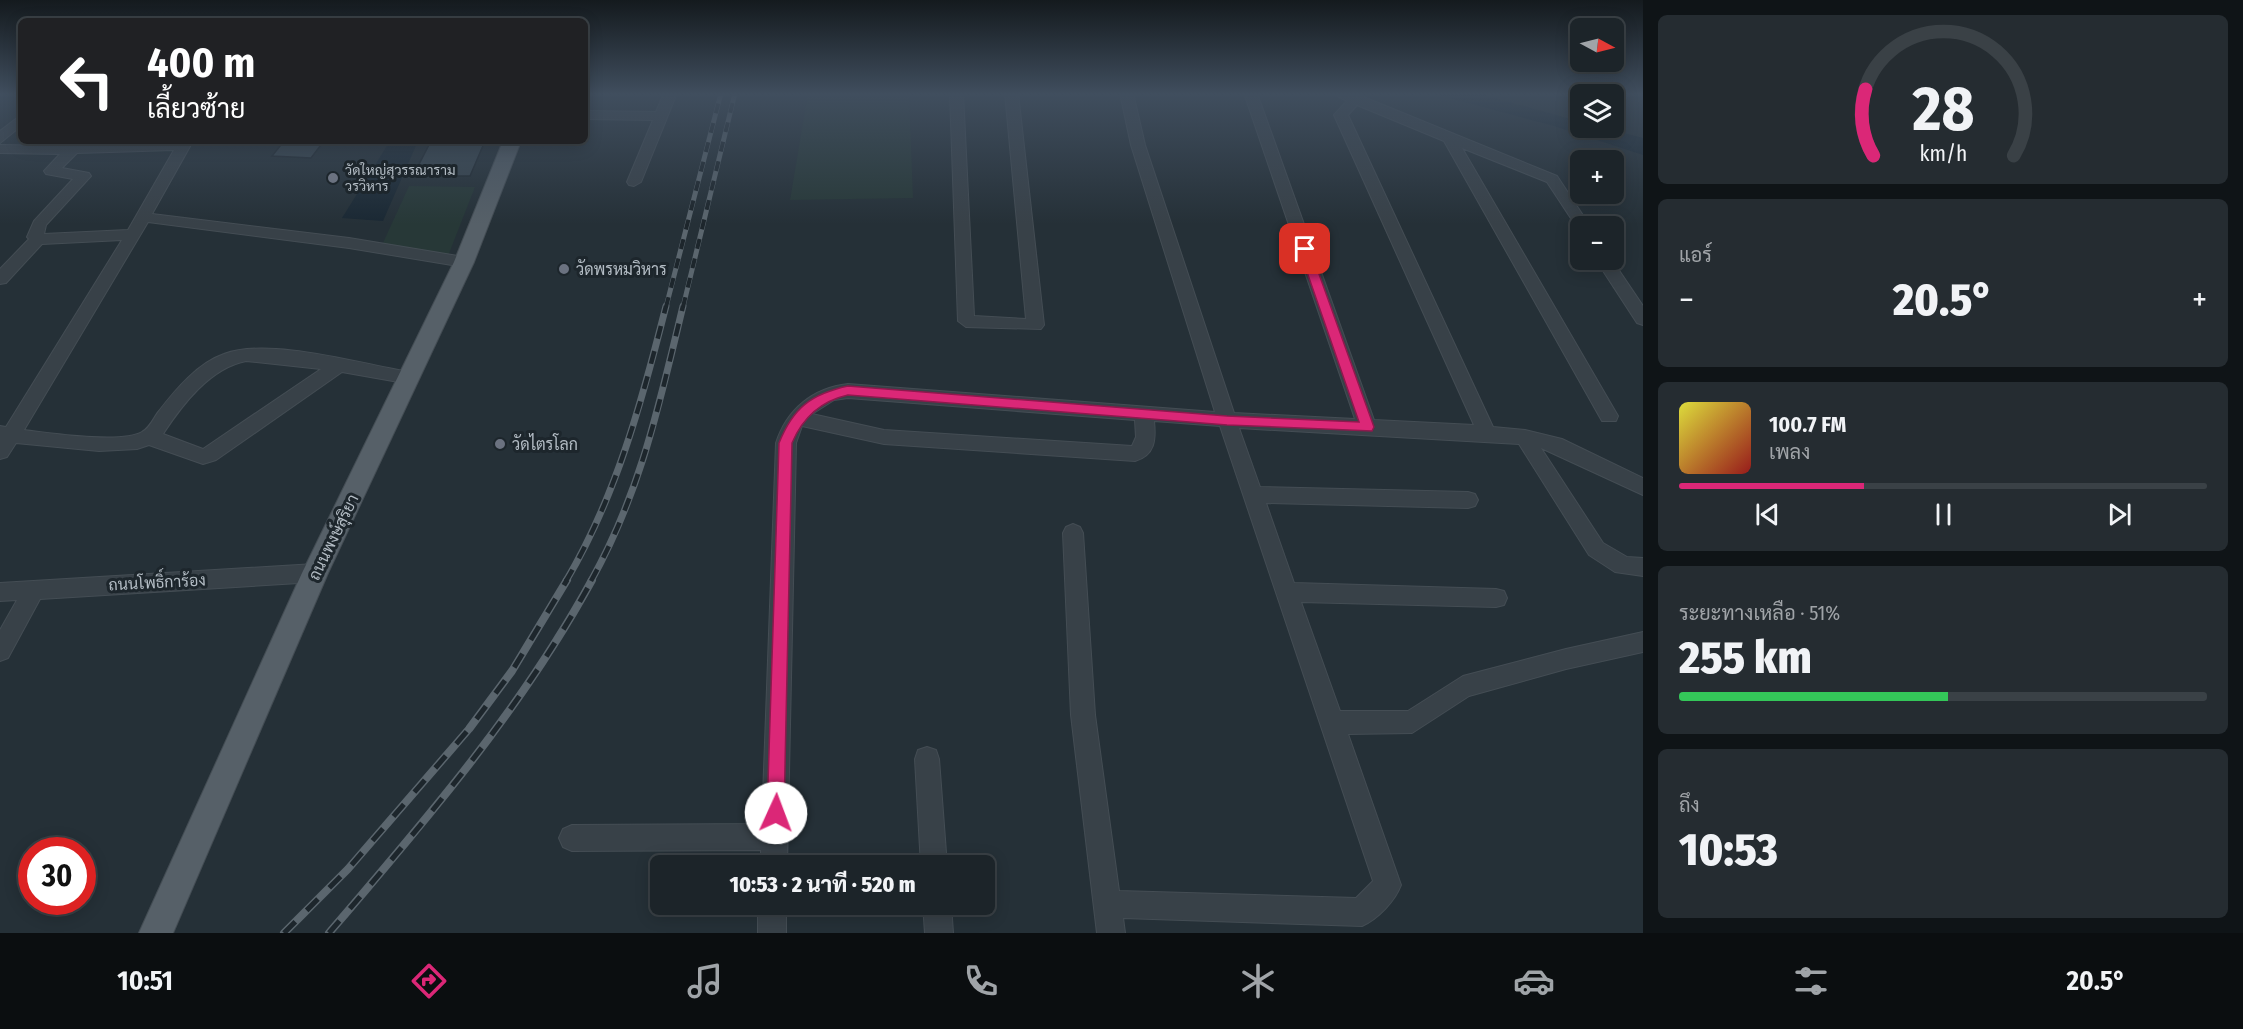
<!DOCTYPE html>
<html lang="th">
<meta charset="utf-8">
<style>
body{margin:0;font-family:"Fira Sans Condensed",Sarabun,sans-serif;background:#252c31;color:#f1f3f6;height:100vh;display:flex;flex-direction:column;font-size:22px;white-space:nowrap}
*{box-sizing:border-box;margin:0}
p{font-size:20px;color:#a0a4a8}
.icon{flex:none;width:33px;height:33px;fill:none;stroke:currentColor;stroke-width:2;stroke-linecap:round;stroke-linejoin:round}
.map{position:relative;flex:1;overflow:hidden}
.details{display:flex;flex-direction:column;gap:15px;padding:15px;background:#0f1417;width:600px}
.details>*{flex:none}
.banner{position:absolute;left:18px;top:18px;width:570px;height:126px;border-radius:9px;box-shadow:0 3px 15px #0003,0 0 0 2px #3a4146;background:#202124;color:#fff;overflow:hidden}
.needle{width:39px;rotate:97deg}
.tools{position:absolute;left:1570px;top:18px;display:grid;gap:12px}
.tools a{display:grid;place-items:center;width:54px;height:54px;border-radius:9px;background:#1c2429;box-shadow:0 3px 15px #0003,0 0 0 2px #3a4146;font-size:30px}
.speed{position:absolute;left:18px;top:837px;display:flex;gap:12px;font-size:30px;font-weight:700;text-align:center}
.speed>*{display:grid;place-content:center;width:78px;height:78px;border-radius:50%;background:#1c2429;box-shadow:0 3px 15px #0003,0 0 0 2px #3a4146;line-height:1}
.speed .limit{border:9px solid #d22;background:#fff;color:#111}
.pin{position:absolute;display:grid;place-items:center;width:51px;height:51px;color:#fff;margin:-26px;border-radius:12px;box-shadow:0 3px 9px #0006}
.me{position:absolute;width:66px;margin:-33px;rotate:2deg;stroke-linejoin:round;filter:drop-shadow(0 0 4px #0008)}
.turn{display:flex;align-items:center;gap:21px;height:126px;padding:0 30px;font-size:27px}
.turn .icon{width:78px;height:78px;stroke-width:2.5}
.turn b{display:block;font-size:42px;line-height:51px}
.big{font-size:45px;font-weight:800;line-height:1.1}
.details .widget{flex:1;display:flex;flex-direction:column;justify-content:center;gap:9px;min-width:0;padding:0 21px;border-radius:9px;background:#252c31}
.details .dial{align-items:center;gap:0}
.dial svg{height:156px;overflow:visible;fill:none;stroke:#3a4146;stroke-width:7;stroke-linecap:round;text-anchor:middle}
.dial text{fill:#f1f3f6;stroke:none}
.song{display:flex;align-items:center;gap:18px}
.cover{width:72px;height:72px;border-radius:9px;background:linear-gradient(135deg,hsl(60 70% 55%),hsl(0 70% 35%))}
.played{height:6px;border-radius:3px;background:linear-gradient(90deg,#db2777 35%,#3a4146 35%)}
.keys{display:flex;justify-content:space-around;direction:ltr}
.heat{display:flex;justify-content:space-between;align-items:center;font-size:33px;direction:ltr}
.charge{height:9px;border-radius:4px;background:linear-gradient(90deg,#34c759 51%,#3a4146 0)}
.trip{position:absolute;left:650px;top:855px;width:345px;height:60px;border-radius:9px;background:#1c2429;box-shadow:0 3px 15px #0003,0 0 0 2px #3a4146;font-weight:800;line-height:60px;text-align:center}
.menu{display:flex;height:96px;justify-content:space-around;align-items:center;background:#0b0e10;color:#a0a4a8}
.menu .icon{width:42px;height:42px}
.menu .active{color:#db2777}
.menu b{font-size:27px;color:#f1f3f6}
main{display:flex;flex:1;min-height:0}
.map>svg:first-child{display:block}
.green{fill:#273837}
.water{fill:#1a2833}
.building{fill:#37444d;stroke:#1f282f;stroke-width:1.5}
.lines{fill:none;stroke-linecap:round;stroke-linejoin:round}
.minor-casing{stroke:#444d54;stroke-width:2}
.major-casing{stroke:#444d54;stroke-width:2}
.minor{fill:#384148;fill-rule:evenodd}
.major{fill:#566068;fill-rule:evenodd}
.rail-far2-casing{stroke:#5b666e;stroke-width:5}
.rail-far1-casing{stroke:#5b666e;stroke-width:7}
.rail-casing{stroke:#5b666e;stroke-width:8}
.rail-far2{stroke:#1d262c;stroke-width:4;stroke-dasharray:10;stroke-linecap:butt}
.rail-far1{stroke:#1d262c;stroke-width:4.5;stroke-dasharray:13;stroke-linecap:butt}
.rail{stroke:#1d262c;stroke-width:5;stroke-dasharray:16;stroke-linecap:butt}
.route{fill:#db2777;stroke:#8e194d;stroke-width:1.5}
.worship-dot{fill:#6b7280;stroke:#1d262c;stroke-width:2}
.labels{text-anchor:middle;stroke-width:6;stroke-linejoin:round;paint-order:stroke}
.far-poi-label{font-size:14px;fill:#b3bcc4;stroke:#1d262c;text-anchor:start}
.poi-label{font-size:16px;fill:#b3bcc4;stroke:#1d262c;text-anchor:start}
.street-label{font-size:16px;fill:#b3bcc4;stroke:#1d262c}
</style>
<main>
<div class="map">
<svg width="1643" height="933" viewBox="0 0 1643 933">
<rect width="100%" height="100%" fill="#253037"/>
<g class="green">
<path d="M808,93H909L913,198L790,200Z"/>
<path d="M409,186L475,187L448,256L382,245Z"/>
</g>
<g class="water">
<path d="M1431,93H1477L1581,122V128H1604L1643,138V155L1554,126Z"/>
<path d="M390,141H418L383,221L342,218Z"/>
</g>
<g class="building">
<path d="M284,141H324L311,158L272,156Z"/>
<path d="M431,141H485L470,176H413Z"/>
</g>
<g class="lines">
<defs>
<g id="minor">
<path d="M664,93H677L641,182L634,186L629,185L627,182L653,120L585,119V111L656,112Z"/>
<path d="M950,93H963L974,316L1026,319L1005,93H1018L1044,325L1041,329L966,327L958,321Z"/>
<path d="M1120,93H1133L1145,145L1234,413L1355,419L1244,93H1257L1374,420L1474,425L1334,115L1347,101L1332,93L1361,96L1557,176L1590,226L1578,229L1547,182L1462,148L1618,416L1616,421H1602L1444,141L1357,105L1348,115L1493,427L1525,430L1562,439L1643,478V495L1541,448L1603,543L1627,557L1643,558V576L1615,572L1589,555L1519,444L1239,428L1260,487L1468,492L1475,494L1478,500L1475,506L1468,508L1266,503L1294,583L1496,589L1504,591L1507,598L1504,605L1496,607L1301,602L1340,711H1408L1463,676L1566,649L1643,632V652L1566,669L1469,696L1412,733L1348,734L1401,885C1395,901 1378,919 1362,926L1123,918L1125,933H1097L1071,715L1063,533L1066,527L1073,524L1080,527L1083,533L1095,715L1119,891L1356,898L1373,881L1220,426L1154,421C1156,440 1155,455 1135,461L884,444L802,426L796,443L787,866H761V850L572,851L563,847L559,838L563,829L572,825L762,824L776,443C787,409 813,388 848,384L1215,412L1131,145ZM848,398L1135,420L1136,437L1132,446L884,430L812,414L834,400Z"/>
<path d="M21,115V126L0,143V131Z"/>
<path d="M193,141L152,214L349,238L464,257L472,262L464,267L349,248L148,222L24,430C49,433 121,444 142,432C150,428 154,417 159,411C176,389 198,363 224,354C269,337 361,364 410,372L416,373L419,378L416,383L410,384L342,372L216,460L203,464L149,445L137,449L99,451L16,443L7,457L0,459V426L6,427L122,240L42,244L6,283L0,284V269L29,239L27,237L34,221L73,179L46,174L44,171L60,154L0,153V145L60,146ZM174,150L128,230L44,234L46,225L91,176L89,173L62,168L77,153ZM246,361L321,369L203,449L163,434C182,405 210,368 246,361Z"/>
<path d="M1596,260H1612L1643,306V325L1637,323Z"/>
<path d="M315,564L323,567L326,573L323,579L315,582L40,599L8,658L0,661V630L17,600L0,601V583Z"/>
<path d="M927,747L936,750L939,759L947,866H921L915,759L918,750Z"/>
<rect x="758" y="904" width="28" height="29"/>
<path d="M923,904H951L953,933H925Z"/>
</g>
<path id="major" d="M503,141H521L474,262L328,573L173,933H139L302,573L454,262Z"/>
</defs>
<use href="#minor" class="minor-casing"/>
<use href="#major" class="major-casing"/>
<use href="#minor" class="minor"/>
<use href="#major" class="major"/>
<defs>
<g id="rail-far2">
<path d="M666,307L721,93"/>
<path d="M683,307L735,93"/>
</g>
<g id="rail-far1">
<path d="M566,581C616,497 642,401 666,306"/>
<path d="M591,581C641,491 659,405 683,306"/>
</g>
<g id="rail">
<path d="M284,933L348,869L469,729L512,671L567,580"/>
<path d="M329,933C425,821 521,710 592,580"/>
</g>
</defs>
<use href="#rail-far2" class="rail-far2-casing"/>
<use href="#rail-far1" class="rail-far1-casing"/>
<use href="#rail" class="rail-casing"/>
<use href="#rail-far2" class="rail-far2"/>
<use href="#rail-far1" class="rail-far1"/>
<use href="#rail" class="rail"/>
</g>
<linearGradient id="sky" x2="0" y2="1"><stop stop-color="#141a1e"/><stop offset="0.42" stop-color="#404e5e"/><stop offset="1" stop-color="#404e5e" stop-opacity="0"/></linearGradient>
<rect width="1643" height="224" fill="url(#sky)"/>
<path class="route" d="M1305,246L1310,249L1374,427L1372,431L1227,425L848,395C821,401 803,417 792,443L784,813L782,819L776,822L769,819L767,813L779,443C793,408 811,394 848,386L1227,416L1359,422L1299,249Z"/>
<g class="worship-dot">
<circle cx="333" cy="178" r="6"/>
<circle cx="564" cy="269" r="6"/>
<circle cx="500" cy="444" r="6"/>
</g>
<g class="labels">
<g class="far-poi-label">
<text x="345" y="175">วัดใหญ่สุวรรณาราม<tspan x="345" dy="16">วรวิหาร</tspan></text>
</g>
<g class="poi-label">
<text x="576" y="275">วัดพรหมวิหาร</text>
<text x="512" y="450">วัดไตรโลก</text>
</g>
<g class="street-label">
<text transform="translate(333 537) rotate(-64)" y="6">ถนนพงษ์สุริยา</text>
<text transform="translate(157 582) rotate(-3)" y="6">ถนนโพธิ์การ้อง</text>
</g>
</g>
</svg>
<div class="tools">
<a><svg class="needle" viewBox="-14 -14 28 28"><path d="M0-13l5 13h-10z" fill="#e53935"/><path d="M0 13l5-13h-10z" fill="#a0a4a8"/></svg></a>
<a><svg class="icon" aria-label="layers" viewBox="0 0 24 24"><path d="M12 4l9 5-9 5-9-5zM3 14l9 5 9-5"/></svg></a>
<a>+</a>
<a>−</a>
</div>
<div class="speed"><div class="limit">30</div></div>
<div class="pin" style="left:1305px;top:249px;background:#d93025"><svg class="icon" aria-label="arrive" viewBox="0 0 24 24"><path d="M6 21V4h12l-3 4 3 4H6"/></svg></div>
<svg class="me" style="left:776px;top:813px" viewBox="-20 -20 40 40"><circle r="19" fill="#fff"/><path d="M0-13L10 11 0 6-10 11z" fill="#db2777"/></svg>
<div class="trip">10:53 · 2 นาที · 520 m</div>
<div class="banner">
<div class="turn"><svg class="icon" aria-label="left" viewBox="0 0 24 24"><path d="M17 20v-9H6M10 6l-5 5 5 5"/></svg><div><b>400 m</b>เลี้ยวซ้าย</div></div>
</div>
</div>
<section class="details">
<div class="widget dial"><svg viewBox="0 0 100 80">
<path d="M14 69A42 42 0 1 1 86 69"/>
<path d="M14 69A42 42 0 0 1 10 35" stroke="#db2777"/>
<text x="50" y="56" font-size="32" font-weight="700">28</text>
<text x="50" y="72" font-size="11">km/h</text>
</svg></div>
<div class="widget"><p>แอร์</p>
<div class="heat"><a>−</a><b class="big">20.5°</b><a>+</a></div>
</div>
<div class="widget">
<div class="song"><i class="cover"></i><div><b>100.7 FM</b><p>เพลง</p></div></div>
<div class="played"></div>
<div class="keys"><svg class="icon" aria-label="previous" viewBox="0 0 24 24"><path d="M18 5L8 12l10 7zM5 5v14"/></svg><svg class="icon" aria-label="pause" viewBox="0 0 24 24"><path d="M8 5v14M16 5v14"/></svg><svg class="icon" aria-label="next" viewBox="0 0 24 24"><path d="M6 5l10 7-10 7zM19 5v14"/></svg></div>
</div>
<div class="widget"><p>ระยะทางเหลือ · 51%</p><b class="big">255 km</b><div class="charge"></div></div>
<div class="widget"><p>ถึง</p><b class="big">10:53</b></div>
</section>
</main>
<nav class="menu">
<b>10:51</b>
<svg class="icon active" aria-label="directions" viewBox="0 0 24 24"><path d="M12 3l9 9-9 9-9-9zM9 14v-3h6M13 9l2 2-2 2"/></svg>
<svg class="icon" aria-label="music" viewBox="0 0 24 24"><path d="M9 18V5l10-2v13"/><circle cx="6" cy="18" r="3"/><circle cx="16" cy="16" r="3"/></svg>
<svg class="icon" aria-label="phone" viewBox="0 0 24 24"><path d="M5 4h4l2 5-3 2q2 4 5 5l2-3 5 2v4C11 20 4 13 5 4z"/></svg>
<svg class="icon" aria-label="climate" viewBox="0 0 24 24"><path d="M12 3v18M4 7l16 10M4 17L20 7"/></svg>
<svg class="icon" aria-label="car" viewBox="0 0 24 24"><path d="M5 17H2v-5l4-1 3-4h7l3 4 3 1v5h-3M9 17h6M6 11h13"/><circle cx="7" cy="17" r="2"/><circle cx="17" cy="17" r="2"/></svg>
<svg class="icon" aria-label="filters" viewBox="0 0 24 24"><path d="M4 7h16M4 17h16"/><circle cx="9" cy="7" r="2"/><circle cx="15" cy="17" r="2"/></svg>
<b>20.5°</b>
</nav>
